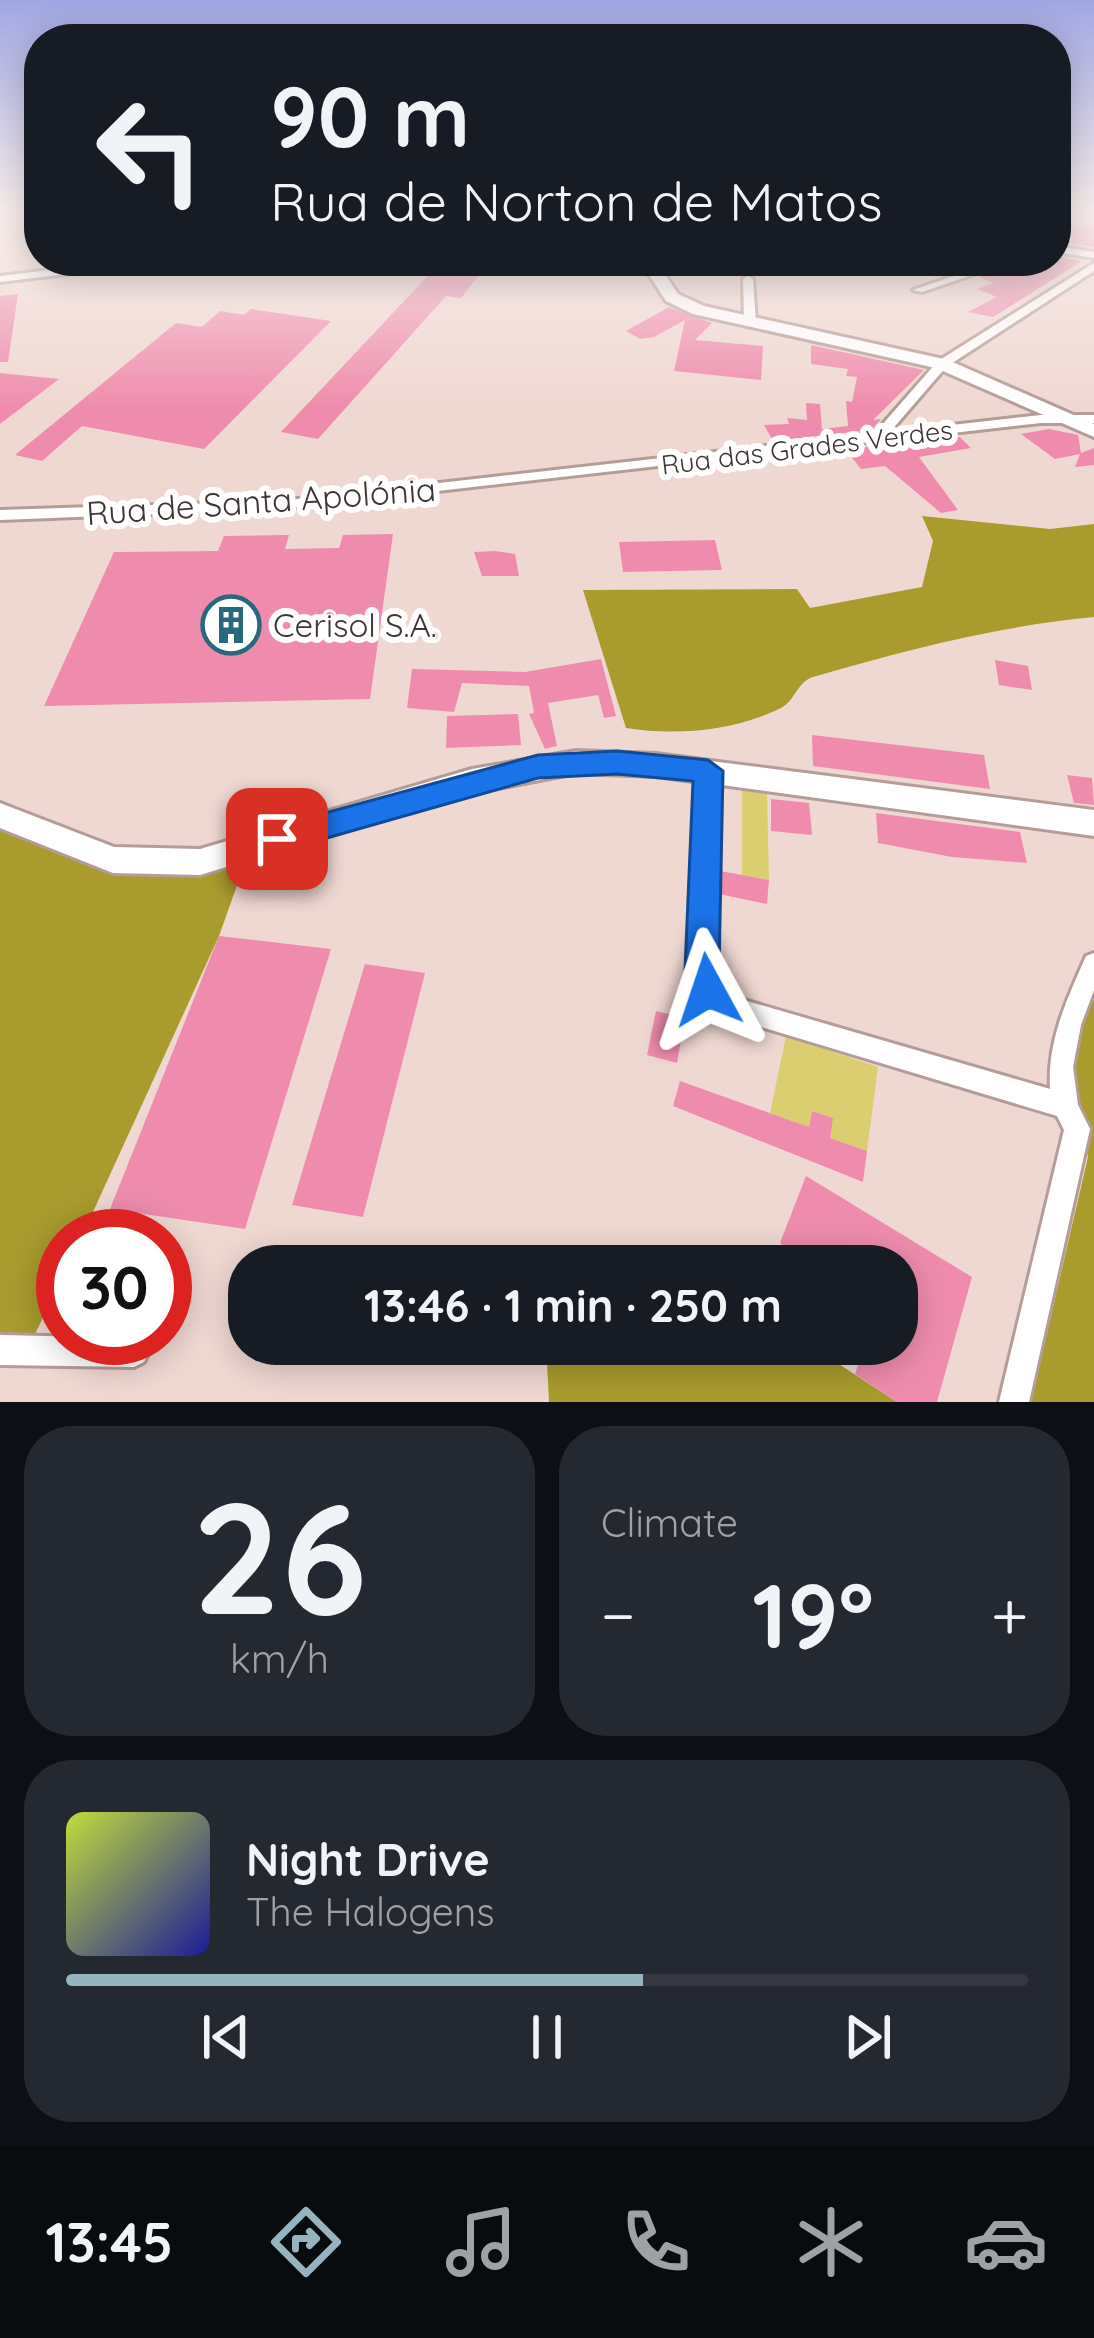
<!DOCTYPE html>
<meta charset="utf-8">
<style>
body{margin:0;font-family:Quicksand,sans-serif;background:#242831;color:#f1f3f6;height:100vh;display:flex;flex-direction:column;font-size:45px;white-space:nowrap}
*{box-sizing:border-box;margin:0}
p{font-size:39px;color:#9ea1a6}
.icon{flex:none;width:66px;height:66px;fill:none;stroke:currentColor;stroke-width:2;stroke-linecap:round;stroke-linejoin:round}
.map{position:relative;height:1402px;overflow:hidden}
.details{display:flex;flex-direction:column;gap:24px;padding:24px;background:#0d0f14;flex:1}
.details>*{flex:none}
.guide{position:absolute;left:24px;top:24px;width:1047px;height:252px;border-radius:48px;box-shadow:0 6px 30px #0003;background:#171b24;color:#f1f3f6;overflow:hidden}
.speed{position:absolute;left:36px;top:1209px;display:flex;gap:24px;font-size:60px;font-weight:700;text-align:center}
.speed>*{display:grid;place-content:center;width:156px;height:156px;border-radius:50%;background:#171b24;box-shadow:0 6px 30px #0003;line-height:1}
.speed .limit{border:18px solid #d22;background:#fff;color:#111}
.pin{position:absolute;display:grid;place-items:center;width:102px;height:102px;color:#fff;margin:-51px;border-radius:24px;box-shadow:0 6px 18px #0006}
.me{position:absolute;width:132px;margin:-66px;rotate:355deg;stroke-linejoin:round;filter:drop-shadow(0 0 9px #0008)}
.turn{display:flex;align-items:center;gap:42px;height:252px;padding:0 48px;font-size:54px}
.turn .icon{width:156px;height:156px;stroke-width:2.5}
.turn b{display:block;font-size:84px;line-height:102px}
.big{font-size:90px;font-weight:700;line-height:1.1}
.details .widget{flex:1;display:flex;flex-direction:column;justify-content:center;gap:18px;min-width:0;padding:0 42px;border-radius:48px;background:#242831}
.details .dial{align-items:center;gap:0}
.dial b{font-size:156px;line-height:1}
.song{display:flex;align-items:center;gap:36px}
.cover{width:144px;height:144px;border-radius:18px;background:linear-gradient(135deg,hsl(70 70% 55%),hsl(240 70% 35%))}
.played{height:12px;border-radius:6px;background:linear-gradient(90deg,#96b4bf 60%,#363941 60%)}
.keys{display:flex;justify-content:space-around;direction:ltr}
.heat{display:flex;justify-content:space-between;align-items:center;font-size:66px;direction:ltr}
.details .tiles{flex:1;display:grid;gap:24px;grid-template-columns:1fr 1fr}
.widget:last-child{grid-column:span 2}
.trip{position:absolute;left:228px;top:1245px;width:690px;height:120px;border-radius:48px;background:#171b24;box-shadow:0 6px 30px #0003;font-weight:700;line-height:120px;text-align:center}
.dock{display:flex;height:192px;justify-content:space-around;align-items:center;background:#090b0e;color:#9ea1a6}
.dock .icon{width:84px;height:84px}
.dock .active{color:#96b4bf}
.dock b{font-size:54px;color:#f1f3f6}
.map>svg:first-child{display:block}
.green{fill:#dbce71}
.forest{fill:#a99b2e}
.building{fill:#ef8cad}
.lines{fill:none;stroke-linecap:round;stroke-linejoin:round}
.street-casing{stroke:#b49d98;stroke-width:6}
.secondary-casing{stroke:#b49d98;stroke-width:6}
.street{fill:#fff;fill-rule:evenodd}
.secondary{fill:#fff;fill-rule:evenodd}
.route{fill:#1a73e8;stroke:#114b97;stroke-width:3}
.labels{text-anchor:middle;stroke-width:12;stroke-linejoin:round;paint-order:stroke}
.far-street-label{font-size:27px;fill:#3f3634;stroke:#fff}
.street-label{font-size:33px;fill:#3f3634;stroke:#fff}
.poi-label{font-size:33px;fill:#3f3634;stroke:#fff;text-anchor:start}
</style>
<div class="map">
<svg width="1094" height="1402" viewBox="0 0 1094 1402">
<rect width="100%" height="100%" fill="#f0d8d2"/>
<g class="green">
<path d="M742,789L767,792L769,880L742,875Z"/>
<path d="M786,1036L878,1067L867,1151L830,1138L832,1118L812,1111L809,1127L770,1113Z"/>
</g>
<g class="forest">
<path d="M922,516L1050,529L1094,524V617C998,626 905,650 813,677C797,682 795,701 781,708C735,731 675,736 626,728L583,590L797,589L810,608L922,587L933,541Z"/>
<path d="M0,816L95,852L246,860L219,936L82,1236H63V1275L29,1347L0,1334Z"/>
<path d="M1083,996L1094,1000V1402H1031L1088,1157L1068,1053Z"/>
<path d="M546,1344H808L897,1402H549Z"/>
</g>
<g class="building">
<path d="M1056,217L1073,227L1094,224V247L1068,243L1072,240L1056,235Z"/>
<path d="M1061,257L1082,261L993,317L968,312L997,297L977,289L994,283L979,277L1019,261L1050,264Z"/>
<path d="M439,264L483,270L461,298L446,296L318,439L281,432Z"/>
<path d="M18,294L8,362H0V296Z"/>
<path d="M669,307L712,323L695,340L763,346L761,380L674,371L685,320L654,337L640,339L626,331Z"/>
<path d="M251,309L331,321L204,449L82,426L42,461L15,455L176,323L202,327L220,311L244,315Z"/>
<path d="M811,345L924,370L873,420L881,419L872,430L773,441L764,425L789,424L787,418L807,420L806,403L820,404L822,429L848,426L846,401L852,402L857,377L846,376L848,369L811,364Z"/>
<path d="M0,373L59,379L0,424Z"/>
<path d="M1049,429L1078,435L1081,453L1094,448V465L1075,467L1080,454L1055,459L1021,434Z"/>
<path d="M960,437L971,448L919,457L958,510L941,513L885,466L861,469L845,449Z"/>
<path d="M393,534L370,699L44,706L114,552L218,551L224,536L289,535L285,549L339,548L343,535Z"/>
<path d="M715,540L722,570L623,572L619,542Z"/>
<path d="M495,551L515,554L519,576H482L474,552Z"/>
<path d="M601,659L616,716L604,718L598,695L548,703L557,746L545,749L529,714L534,713L529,686L462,683L454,712L407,708L412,669L525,672Z"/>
<path d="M995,660L1028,666L1032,690L999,685Z"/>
<path d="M518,714L521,745L446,748L447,716Z"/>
<path d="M812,735L984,755L990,789L813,766Z"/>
<path d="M1067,775L1092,778L1094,805L1074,803Z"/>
<path d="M771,799L809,803L812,835L771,831Z"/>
<path d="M876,813L1020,832L1027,863L952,857L878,843Z"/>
<path d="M720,871L769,880L767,904L719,894Z"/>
<path d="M219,936L331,949L245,1229L110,1209Z"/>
<path d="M365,964L425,973L363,1217L292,1205Z"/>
<path d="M656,1011L685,1018L677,1063L647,1055Z"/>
<path d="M680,1081L809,1127L812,1111L833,1118L830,1138L867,1151L863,1182L673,1106Z"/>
<path d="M806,1176L972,1277L937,1402H897L855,1374L865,1344H897V1266H814L780,1243Z"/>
</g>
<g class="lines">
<defs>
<g id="street">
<path d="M1056,246L1094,252V258L1056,252Z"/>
<path d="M124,261H155L150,264L0,282V276Z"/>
<path d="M997,261H1013L922,292L913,290Z"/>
<path d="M1094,263V271L946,367L890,432L1041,415H1094V423H1041L882,441L875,445L869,442L280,509L0,520V510L280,501L874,434L938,361Z"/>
<path d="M748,276L753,279L756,323L750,326L744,323L743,279Z"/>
<path d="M708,763L715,766L718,771L713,970L718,984L730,996L1050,1089C1047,1041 1067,999 1086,956L1094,953V990L1081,1025L1073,1067L1078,1105L1090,1129L1029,1402H999L1064,1130L1057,1116L715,1013L700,998L691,970L698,771L701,766Z"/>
<path d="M0,1335L136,1338L144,1342L149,1352L144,1362L134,1367L0,1365Z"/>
</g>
<g id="secondary">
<path d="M640,261H656L678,294L704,306L948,360L1094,424V437L936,368L693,314L666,301Z"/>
<path d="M576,751L656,754L1094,810V836L656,776L576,773L472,793L200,875L113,873L0,828V803L114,847L200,849L472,769Z"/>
</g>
</defs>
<use href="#street" class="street-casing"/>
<use href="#secondary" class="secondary-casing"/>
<use href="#street" class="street"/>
<use href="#secondary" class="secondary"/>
</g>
<linearGradient id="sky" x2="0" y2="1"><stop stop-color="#a0a6e2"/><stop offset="0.52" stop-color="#f8edeb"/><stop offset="1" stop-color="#f8edeb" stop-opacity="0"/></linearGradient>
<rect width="1094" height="407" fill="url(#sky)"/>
<path class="route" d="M617,751L708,760L723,771L719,970L726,990L721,1001L708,1006L696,1001L685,970L693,781L617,774L538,778L277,852L261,839L277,826L538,755Z"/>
<defs>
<symbol id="building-ring" viewBox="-11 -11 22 22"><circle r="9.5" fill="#fff" stroke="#27687c" stroke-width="1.5"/><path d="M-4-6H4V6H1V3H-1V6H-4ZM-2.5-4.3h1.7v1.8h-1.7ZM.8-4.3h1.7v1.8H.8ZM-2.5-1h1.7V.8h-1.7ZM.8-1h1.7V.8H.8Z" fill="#27687c"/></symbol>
</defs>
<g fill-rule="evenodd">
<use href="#building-ring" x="198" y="592" width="66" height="66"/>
</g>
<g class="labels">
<g class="far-street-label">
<text transform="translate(807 448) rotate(-7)" y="9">Rua das Grades Verdes</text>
</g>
<g class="street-label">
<text transform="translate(261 501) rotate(-4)" y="12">Rua de Santa Apolónia</text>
</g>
<g class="poi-label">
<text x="273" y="637">Cerisol S.A.</text>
</g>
</g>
</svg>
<div class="speed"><div class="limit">30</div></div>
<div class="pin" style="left:277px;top:839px;background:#d93025"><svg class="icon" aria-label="arrive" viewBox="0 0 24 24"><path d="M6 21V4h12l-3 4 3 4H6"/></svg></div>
<svg class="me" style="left:708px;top:990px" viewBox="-20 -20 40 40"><path d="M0-17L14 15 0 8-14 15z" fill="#1a73e8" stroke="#fff" stroke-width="4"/></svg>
<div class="trip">13:46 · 1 min · 250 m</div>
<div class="guide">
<div class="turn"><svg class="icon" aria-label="left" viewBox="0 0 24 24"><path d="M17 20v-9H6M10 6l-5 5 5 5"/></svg><div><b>90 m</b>Rua de Norton de Matos</div></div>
</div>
</div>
<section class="details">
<div class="tiles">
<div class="widget dial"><b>26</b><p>km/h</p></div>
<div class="widget"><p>Climate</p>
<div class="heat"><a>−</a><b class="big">19°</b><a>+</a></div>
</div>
<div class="widget">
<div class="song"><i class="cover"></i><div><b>Night Drive</b><p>The Halogens</p></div></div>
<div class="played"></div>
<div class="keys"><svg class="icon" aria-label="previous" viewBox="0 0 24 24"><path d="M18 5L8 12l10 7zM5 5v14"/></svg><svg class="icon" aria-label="pause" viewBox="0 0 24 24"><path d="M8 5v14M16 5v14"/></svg><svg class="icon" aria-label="next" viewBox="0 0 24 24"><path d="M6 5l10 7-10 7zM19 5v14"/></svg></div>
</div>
</div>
</section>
<nav class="dock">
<b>13:45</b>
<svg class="icon active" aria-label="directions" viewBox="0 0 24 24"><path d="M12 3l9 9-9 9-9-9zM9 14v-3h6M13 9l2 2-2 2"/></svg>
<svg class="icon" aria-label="music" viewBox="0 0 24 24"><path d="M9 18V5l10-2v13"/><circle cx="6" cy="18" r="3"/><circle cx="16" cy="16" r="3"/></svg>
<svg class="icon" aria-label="phone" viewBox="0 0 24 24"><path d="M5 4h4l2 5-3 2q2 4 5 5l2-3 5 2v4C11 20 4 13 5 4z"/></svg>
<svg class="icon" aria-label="climate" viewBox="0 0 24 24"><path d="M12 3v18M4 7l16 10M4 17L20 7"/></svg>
<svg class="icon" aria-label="car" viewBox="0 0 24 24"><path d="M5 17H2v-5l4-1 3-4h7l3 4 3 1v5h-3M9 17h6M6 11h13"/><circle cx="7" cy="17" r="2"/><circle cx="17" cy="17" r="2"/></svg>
</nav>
